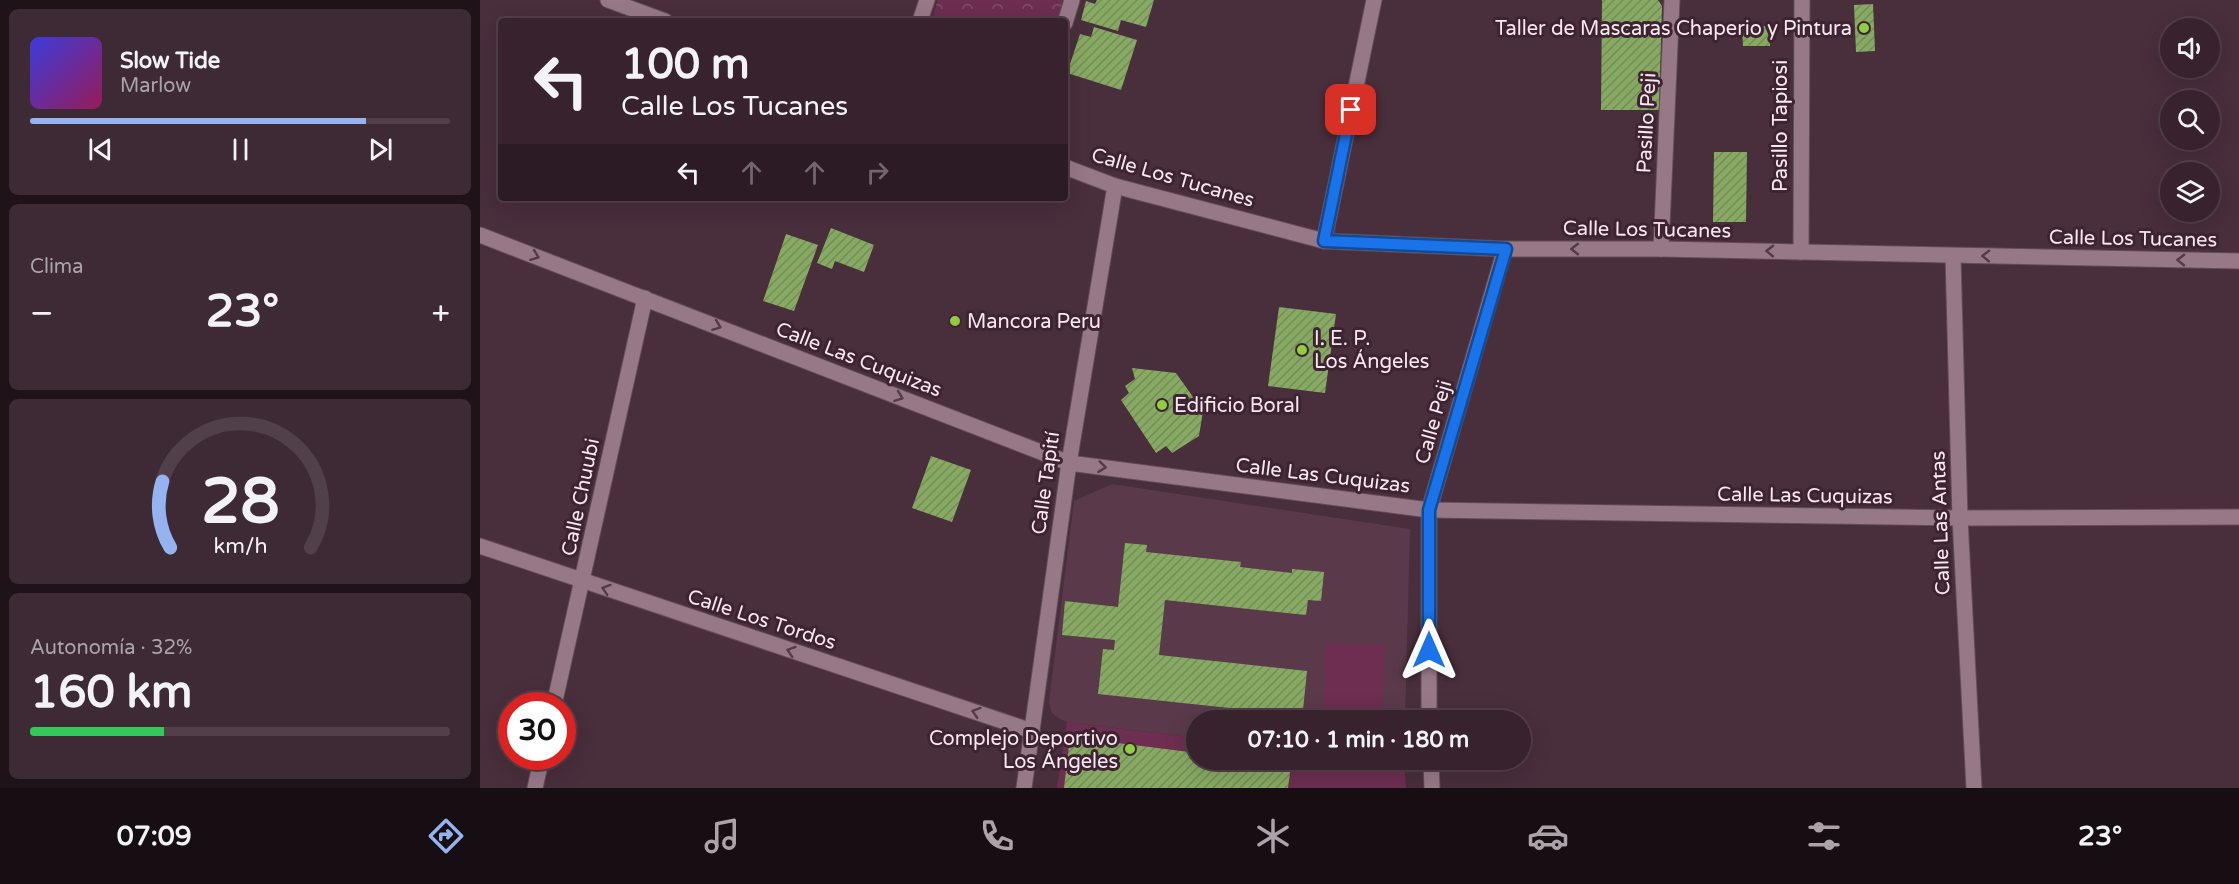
<!DOCTYPE html>
<html lang="es">
<meta charset="utf-8">
<style>
body{margin:0;font-family:"Varela Round",sans-serif;background:#3e2a35;color:#f1f3f6;height:100vh;display:flex;flex-direction:column;font-size:22px;white-space:nowrap}
*{box-sizing:border-box;margin:0}
p{font-size:20px;color:#aaa4aa}
.icon{flex:none;width:33px;height:33px;fill:none;stroke:currentColor;stroke-width:2;stroke-linecap:round;stroke-linejoin:round}
.map{position:relative;flex:1;overflow:hidden}
.details{display:flex;flex-direction:column;gap:9px;padding:9px;background:#1e1319;width:480px}
.details>*{flex:none}
.banner{position:absolute;left:18px;top:18px;width:570px;height:183px;border-radius:6px;box-shadow:0 6px 24px #0002,0 0 0 2px #513f49;background:#37222d;color:#f1f3f6;overflow:hidden}
.fabs{position:absolute;left:1680px;top:18px;display:grid;gap:12px}
.fabs a{display:grid;place-items:center;width:60px;height:60px;border-radius:50%;background:#37222d;box-shadow:0 6px 24px #0002,0 0 0 2px #513f49;font-size:30px}
.speed{position:absolute;left:18px;top:692px;display:flex;gap:12px;font-size:30px;font-weight:700;text-align:center}
.speed>*{display:grid;place-content:center;width:78px;height:78px;border-radius:50%;background:#37222d;box-shadow:0 6px 24px #0002,0 0 0 2px #513f49;line-height:1}
.speed .limit{border:9px solid #d22;background:#fff;color:#111}
.pin{position:absolute;display:grid;place-items:center;width:51px;height:51px;color:#fff;margin:-26px;border-radius:12px;box-shadow:0 3px 9px #0006}
.me{position:absolute;width:66px;margin:-33px;rotate:0deg;stroke-linejoin:round;filter:drop-shadow(0 0 4px #0008)}
.turn{display:flex;align-items:center;gap:21px;height:126px;padding:0 24px;font-size:27px}
.turn .icon{width:78px;height:78px;stroke-width:2.5}
.turn b{display:block;font-size:42px;line-height:51px}
.lanes{display:flex;align-items:center;height:57px;padding:0 24px;background:#0003;justify-content:center;gap:30px;direction:ltr}
.lanes .off{opacity:.35}
.big{font-size:45px;font-weight:700;line-height:1.1}
.details .widget{flex:1;display:flex;flex-direction:column;justify-content:center;gap:9px;min-width:0;padding:0 21px;border-radius:9px;background:#3e2a35}
.details .dial{align-items:center;gap:0}
.dial svg{height:156px;overflow:visible;fill:none;stroke:#513f49;stroke-width:7;stroke-linecap:round;text-anchor:middle}
.dial text{fill:#f1f3f6;stroke:none}
.song{display:flex;align-items:center;gap:18px}
.cover{width:72px;height:72px;border-radius:9px;background:linear-gradient(135deg,hsl(240 70% 55%),hsl(330 70% 35%))}
.played{height:6px;border-radius:3px;background:linear-gradient(90deg,#95b2f1 80%,#513f49 80%)}
.keys{display:flex;justify-content:space-around;direction:ltr}
.heat{display:flex;justify-content:space-between;align-items:center;font-size:33px;direction:ltr}
.charge{height:9px;border-radius:4px;background:linear-gradient(90deg,#34c759 32%,#513f49 0)}
.trip{position:absolute;left:706px;top:710px;width:345px;height:60px;border-radius:30px;background:#37222d;box-shadow:0 6px 24px #0002,0 0 0 2px #513f49;font-weight:700;line-height:60px;text-align:center}
.dock{display:flex;height:96px;justify-content:space-around;align-items:center;background:#160e12;color:#aaa4aa}
.dock .icon{width:42px;height:42px}
.dock .current{color:#95b2f1}
.dock b{font-size:27px;color:#f1f3f6}
main{display:flex;flex:1;min-height:0}
.map>svg:first-child{display:block}
.built{fill:#5a3a4a}
.park{fill:url(#park-crowns)}
.pitch{fill:#6d2e51}
.building{fill:url(#building-hatch)}
.lines{fill:none;stroke-linecap:round;stroke-linejoin:round}
.minor-casing{stroke:#634d58;stroke-width:17}
.minor{stroke:#977887;stroke-width:15}
.oneway{stroke:#543946}
.route-casing{stroke:#114b97;stroke-width:15}
.route{stroke:#1a73e8;stroke-width:10}
.poi-dot{fill:#91cd40;stroke:#3e2431;stroke-width:2}
.labels{text-anchor:middle;stroke-width:6;stroke-linejoin:round;paint-order:stroke}
.poi-label{font-size:20px;fill:#f9e8f0;stroke:#3e2431;text-anchor:start}
.street-label{font-size:20px;fill:#f9e8f0;stroke:#3e2431}
</style>
<main>
<section class="details">
<div class="widget">
<div class="song"><i class="cover"></i><div><b>Slow Tide</b><p>Marlow</p></div></div>
<div class="played"></div>
<div class="keys"><svg class="icon" aria-label="previous" viewBox="0 0 24 24"><path d="M18 5L8 12l10 7zM5 5v14"/></svg><svg class="icon" aria-label="pause" viewBox="0 0 24 24"><path d="M8 5v14M16 5v14"/></svg><svg class="icon" aria-label="next" viewBox="0 0 24 24"><path d="M6 5l10 7-10 7zM19 5v14"/></svg></div>
</div>
<div class="widget"><p>Clima</p>
<div class="heat"><a>−</a><b class="big">23°</b><a>+</a></div>
</div>
<div class="widget dial"><svg viewBox="0 0 100 80">
<path d="M14 69A42 42 0 1 1 86 69"/>
<path d="M14 69A42 42 0 0 1 10 35" stroke="#95b2f1"/>
<text x="50" y="56" font-size="32" font-weight="700">28</text>
<text x="50" y="72" font-size="11">km/h</text>
</svg></div>
<div class="widget"><p>Autonomía · 32%</p><b class="big">160 km</b><div class="charge"></div></div>
</section>
<div class="map">
<svg width="1759" height="788" viewBox="0 0 1759 788">
<defs>
<pattern id="park-crowns" width="20" height="18" patternUnits="userSpaceOnUse" patternTransform="scale(1.5)"><rect width="20" height="18" fill="#6d2e51"/><path d="M2 6a3 3 0 1 1 6 0M12 15a3 3 0 1 1 6 0" fill="none" stroke="#834c6a"/></pattern>
<pattern id="building-hatch" width="6" height="6" patternUnits="userSpaceOnUse" patternTransform="scale(1.5)"><rect width="6" height="6" fill="#87aa62"/><path d="M-1 1l2-2M0 6l6-6M5 7l2-2" fill="none" stroke="#758c5a"/></pattern>
</defs>
<rect width="100%" height="100%" fill="#492e3c"/>
<path class="built" d="M632,484L930,529L925,720H717V738L587,722L578,718L572,713L569,703L594,501Z"/>
<path class="park" d="M458,0H584L577,21H451Z"/>
<g class="pitch">
<path d="M846,643L905,645L902,720H843Z"/>
<path d="M587,722L717,738V759H884L911,762L916,759H924L926,788H577Z"/>
</g>
<g class="building">
<path d="M617,0H674L666,27L641,20L638,31L601,20L606,1L615,4Z"/>
<path d="M1122,0H1178L1182,6L1179,110H1121Z"/>
<path d="M1393,4L1395,51L1376,52L1374,5Z"/>
<path d="M1290,26V46H1263L1262,27Z"/>
<path d="M614,27L657,40L641,90L587,73L600,34L611,37Z"/>
<path d="M1234,152H1267L1266,222H1233Z"/>
<path d="M351,228L394,245L384,272L355,261L352,269L337,263Z"/>
<path d="M306,234L338,245L314,311L283,301Z"/>
<path d="M799,307L856,314L845,393L788,386Z"/>
<path d="M652,368L696,373L723,411L719,436L692,453L686,446L676,453L641,400L649,393L645,386L655,379Z"/>
<path d="M451,456L491,470L472,522L432,508Z"/>
<path d="M645,543L667,545L666,552L761,562L760,567L812,573V569L844,572L841,601L828,600L826,615L685,600L679,655L827,671L822,720H804L805,714L618,694L623,649L634,650L635,640L582,635L585,601L638,607Z"/>
<path d="M590,737L717,753V759H762L811,765L808,788H584Z"/>
</g>
<g class="lines">
<defs>
<g id="minor">
<path d="M128,0L185,21"/>
<path d="M440,21L447,0"/>
<path d="M585,23L592,0"/>
<path d="M585,167L635,186L844,241L1025,249H1181L1759,261"/>
<path d="M0,235L589,463L949,510L1480,518L1759,517"/>
<path d="M844,241L894,0"/>
<path d="M1181,249L1192,0"/>
<path d="M1321,252L1322,0"/>
<path d="M1473,256L1480,518L1494,788"/>
<path d="M0,546L552,731"/>
<path d="M74,705L165,298"/>
<path d="M949,720V510L1025,249"/>
<path d="M951,759L952,788"/>
<path d="M55,788L62,756"/>
<path d="M544,788L589,463L635,186"/>
</g>
</defs>
<use href="#minor" class="minor-casing"/>
<use href="#minor" class="minor"/>
</g>
<defs><path id="oneway-chevron" d="M-2-3.5L2.5 0L-2 3.5" fill="none" stroke-width="1.6" stroke-linecap="round" stroke-linejoin="round" transform="scale(1.5)"/></defs>
<g class="oneway">
<use href="#oneway-chevron" transform="translate(1095 249) rotate(-180)"/>
<use href="#oneway-chevron" transform="translate(1290 251) rotate(-179)"/>
<use href="#oneway-chevron" transform="translate(55 256) rotate(21)"/>
<use href="#oneway-chevron" transform="translate(1506 256) rotate(-179)"/>
<use href="#oneway-chevron" transform="translate(1701 260) rotate(-179)"/>
<use href="#oneway-chevron" transform="translate(237 326) rotate(21)"/>
<use href="#oneway-chevron" transform="translate(419 397) rotate(21)"/>
<use href="#oneway-chevron" transform="translate(622 467) rotate(7)"/>
<use href="#oneway-chevron" transform="translate(126 589) rotate(-162)"/>
<use href="#oneway-chevron" transform="translate(311 651) rotate(-162)"/>
<use href="#oneway-chevron" transform="translate(496 712) rotate(-162)"/>
</g>
<g class="lines">
<defs>
<path id="route" d="M871,110L844,241L1026,249L949,510V650"/>
</defs>
<use href="#route" class="route-casing"/>
<use href="#route" class="route"/>
</g>
<g class="poi-dot">
<circle cx="1384" cy="28" r="6"/>
<circle cx="475" cy="321" r="6"/>
<circle cx="822" cy="350" r="6"/>
<circle cx="682" cy="405" r="6"/>
<circle cx="650" cy="749" r="6"/>
</g>
<g class="labels">
<g class="poi-label">
<text x="1372" y="35" text-anchor="end">Taller de Mascaras Chaperio y Pintura</text>
<text x="487" y="328">Mancora Peru</text>
<text x="834" y="345">I. E. P.<tspan x="834" dy="23">Los Ángeles</tspan></text>
<text x="694" y="412">Edificio Boral</text>
<text x="638" y="745" text-anchor="end">Complejo Deportivo<tspan x="638" dy="23">Los Ángeles</tspan></text>
</g>
<g class="street-label">
<text transform="translate(1166 123) rotate(-87)" y="7">Pasillo Peji</text>
<text transform="translate(1300 126) rotate(-90)" y="7">Pasillo Tapiosi</text>
<text transform="translate(693 177) rotate(16)" y="7">Calle Los Tucanes</text>
<text transform="translate(1167 229) rotate(1)" y="7">Calle Los Tucanes</text>
<text transform="translate(1653 238) rotate(1)" y="7">Calle Los Tucanes</text>
<text transform="translate(379 359) rotate(21)" y="7">Calle Las Cuquizas</text>
<text transform="translate(953 422) rotate(-74)" y="7">Calle Peji</text>
<text transform="translate(843 475) rotate(7)" y="7">Calle Las Cuquizas</text>
<text transform="translate(565 483) rotate(-82)" y="7">Calle Tapití</text>
<text transform="translate(1325 495) rotate(1)" y="7">Calle Las Cuquizas</text>
<text transform="translate(100 497) rotate(-78)" y="7">Calle Chuubi</text>
<text transform="translate(1460 523) rotate(-92)" y="7">Calle Las Antas</text>
<text transform="translate(282 619) rotate(18)" y="7">Calle Los Tordos</text>
</g>
</g>
</svg>
<div class="fabs">
<a><svg class="icon" aria-label="sound" viewBox="0 0 24 24"><path d="M4 9h4l5-4v14l-5-4H4zM17 9q2 3 0 6"/></svg></a>
<a><svg class="icon" aria-label="search" viewBox="0 0 24 24"><circle cx="10" cy="10" r="6"/><path d="M15 15l6 6"/></svg></a>
<a><svg class="icon" aria-label="layers" viewBox="0 0 24 24"><path d="M12 4l9 5-9 5-9-5zM3 14l9 5 9-5"/></svg></a>
</div>
<div class="speed"><div class="limit">30</div></div>
<div class="pin" style="left:871px;top:110px;background:#d93025"><svg class="icon" aria-label="arrive" viewBox="0 0 24 24"><path d="M6 21V4h12l-3 4 3 4H6"/></svg></div>
<svg class="me" style="left:949px;top:650px" viewBox="-20 -20 40 40"><path d="M0-17L14 15 0 8-14 15z" fill="#1a73e8" stroke="#fff" stroke-width="4"/></svg>
<div class="trip">07:10 · 1 min · 180 m</div>
<div class="banner">
<div class="turn"><svg class="icon" aria-label="left" viewBox="0 0 24 24"><path d="M17 20v-9H6M10 6l-5 5 5 5"/></svg><div><b>100 m</b>Calle Los Tucanes</div></div>
<div class="lanes"><svg class="icon" aria-label="left" viewBox="0 0 24 24"><path d="M17 20v-9H6M10 6l-5 5 5 5"/></svg><svg class="icon off" aria-label="ahead" viewBox="0 0 24 24"><path d="M12 20V5M6 11l6-6 6 6"/></svg><svg class="icon off" aria-label="ahead" viewBox="0 0 24 24"><path d="M12 20V5M6 11l6-6 6 6"/></svg><svg class="icon off" aria-label="right" viewBox="0 0 24 24"><path d="M7 20v-9h11M14 6l5 5-5 5"/></svg></div>
</div>
</div>
</main>
<nav class="dock">
<b>07:09</b>
<svg class="icon current" aria-label="directions" viewBox="0 0 24 24"><path d="M12 3l9 9-9 9-9-9zM9 14v-3h6M13 9l2 2-2 2"/></svg>
<svg class="icon" aria-label="music" viewBox="0 0 24 24"><path d="M9 18V5l10-2v13"/><circle cx="6" cy="18" r="3"/><circle cx="16" cy="16" r="3"/></svg>
<svg class="icon" aria-label="phone" viewBox="0 0 24 24"><path d="M5 4h4l2 5-3 2q2 4 5 5l2-3 5 2v4C11 20 4 13 5 4z"/></svg>
<svg class="icon" aria-label="climate" viewBox="0 0 24 24"><path d="M12 3v18M4 7l16 10M4 17L20 7"/></svg>
<svg class="icon" aria-label="car" viewBox="0 0 24 24"><path d="M5 17H2v-5l4-1 3-4h7l3 4 3 1v5h-3M9 17h6M6 11h13"/><circle cx="7" cy="17" r="2"/><circle cx="17" cy="17" r="2"/></svg>
<svg class="icon" aria-label="filters" viewBox="0 0 24 24"><path d="M4 7h16M4 17h16"/><circle cx="9" cy="7" r="2"/><circle cx="15" cy="17" r="2"/></svg>
<b>23°</b>
</nav>
